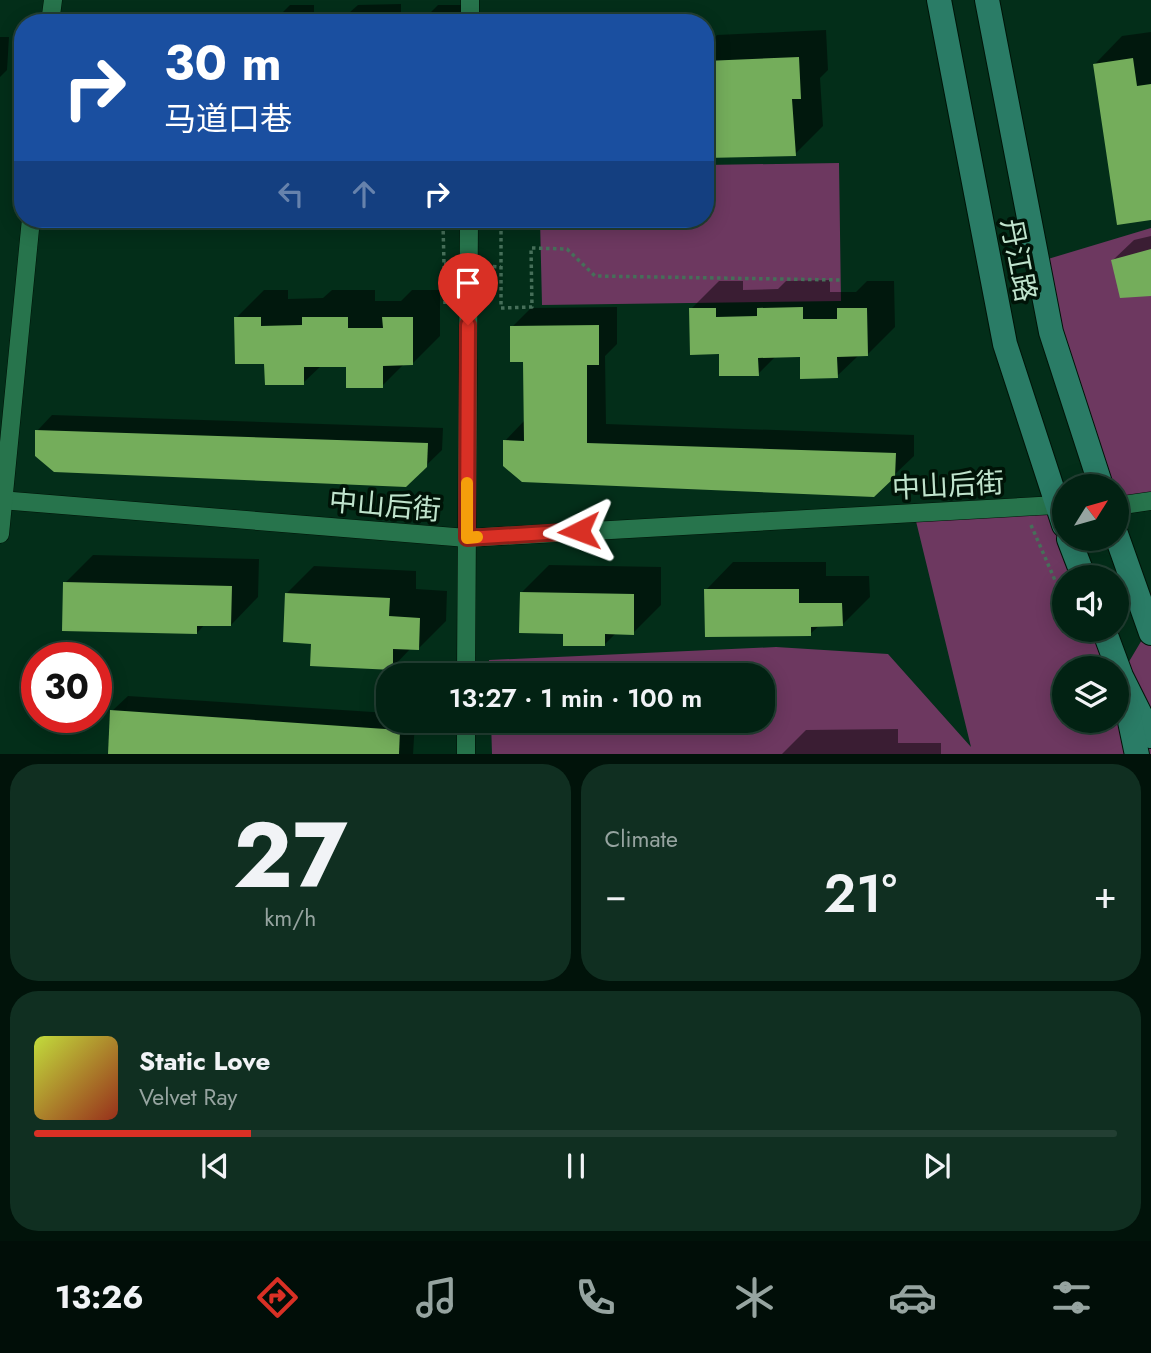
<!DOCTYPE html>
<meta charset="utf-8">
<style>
body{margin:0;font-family:Jost,"Noto Sans SC",sans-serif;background:#102f21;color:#f1f3f6;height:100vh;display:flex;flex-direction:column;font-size:26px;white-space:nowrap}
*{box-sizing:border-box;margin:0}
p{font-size:23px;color:#96a4a0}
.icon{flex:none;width:38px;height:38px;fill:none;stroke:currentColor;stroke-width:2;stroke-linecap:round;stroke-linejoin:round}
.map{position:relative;height:754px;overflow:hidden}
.panel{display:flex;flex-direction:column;gap:10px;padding:10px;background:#01130a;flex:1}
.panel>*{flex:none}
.guide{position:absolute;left:14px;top:14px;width:700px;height:214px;border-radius:28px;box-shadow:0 4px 18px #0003,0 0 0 2px #233f33;background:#1a4fa0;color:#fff;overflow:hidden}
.needle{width:46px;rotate:53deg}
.tools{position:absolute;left:1052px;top:474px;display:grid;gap:14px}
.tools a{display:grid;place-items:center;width:77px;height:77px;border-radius:50%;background:#022213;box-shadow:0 4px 18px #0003,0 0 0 2px #233f33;font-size:35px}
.speed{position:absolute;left:21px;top:642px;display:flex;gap:14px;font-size:35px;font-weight:700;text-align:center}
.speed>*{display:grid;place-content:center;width:91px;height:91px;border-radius:50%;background:#022213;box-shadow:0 4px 18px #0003,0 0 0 2px #233f33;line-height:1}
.speed .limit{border:10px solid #d22;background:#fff;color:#111}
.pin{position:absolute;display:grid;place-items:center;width:60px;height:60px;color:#fff;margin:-72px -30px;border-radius:50% 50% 50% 0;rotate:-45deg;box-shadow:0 0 7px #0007}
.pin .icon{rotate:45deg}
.me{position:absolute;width:77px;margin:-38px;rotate:267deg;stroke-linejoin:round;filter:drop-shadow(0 0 5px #0008)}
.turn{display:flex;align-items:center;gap:24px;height:147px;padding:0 35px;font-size:32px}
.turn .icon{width:91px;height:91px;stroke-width:2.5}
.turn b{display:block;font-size:49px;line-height:60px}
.lanes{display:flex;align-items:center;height:66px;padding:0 35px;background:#0003;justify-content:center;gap:35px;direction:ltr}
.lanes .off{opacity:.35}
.big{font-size:52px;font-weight:600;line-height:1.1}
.panel .card{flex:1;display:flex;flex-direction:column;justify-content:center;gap:10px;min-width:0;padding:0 24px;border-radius:28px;background:#102f21}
.panel .dial{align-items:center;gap:0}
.dial b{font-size:91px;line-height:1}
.song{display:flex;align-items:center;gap:21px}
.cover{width:84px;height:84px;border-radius:10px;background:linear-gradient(135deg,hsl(70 70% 55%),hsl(10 70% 35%))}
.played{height:7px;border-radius:4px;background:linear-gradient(90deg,#d93025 20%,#233f33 20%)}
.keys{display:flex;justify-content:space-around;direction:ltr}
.heat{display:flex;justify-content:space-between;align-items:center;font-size:38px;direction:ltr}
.panel .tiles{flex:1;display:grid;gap:10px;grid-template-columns:1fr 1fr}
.card:last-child{grid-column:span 2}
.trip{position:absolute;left:376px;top:663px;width:399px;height:70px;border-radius:28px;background:#022213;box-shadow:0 4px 18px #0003,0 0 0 2px #233f33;font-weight:600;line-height:70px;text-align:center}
.dock{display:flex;height:112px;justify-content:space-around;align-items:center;background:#010e08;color:#96a4a0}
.dock .icon{width:49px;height:49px}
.dock .selected{color:#d93025}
.dock b{font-size:32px;color:#f1f3f6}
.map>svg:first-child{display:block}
.green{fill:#6d3860;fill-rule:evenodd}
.shadow{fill:#0007}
.building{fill:#74ad5b}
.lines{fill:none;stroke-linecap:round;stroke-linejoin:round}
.street-casing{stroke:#001307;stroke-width:19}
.secondary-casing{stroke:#001307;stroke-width:26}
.path{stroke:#466f59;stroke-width:3.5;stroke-dasharray:3.5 3.5;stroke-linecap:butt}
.street{stroke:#27744c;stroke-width:18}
.secondary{stroke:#2a7c66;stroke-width:24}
.path-bridge{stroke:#466f59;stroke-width:3.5;stroke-dasharray:3.5 3.5;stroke-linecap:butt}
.route-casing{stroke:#8d1f18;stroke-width:18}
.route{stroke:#d93025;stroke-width:12}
.slow{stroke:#f59e0b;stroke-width:12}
.labels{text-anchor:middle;stroke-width:7;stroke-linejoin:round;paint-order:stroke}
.street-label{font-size:28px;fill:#bfe3cc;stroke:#001307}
</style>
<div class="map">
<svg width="1151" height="755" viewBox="0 0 1151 755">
<rect width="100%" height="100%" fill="#032e19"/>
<g class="green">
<path d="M839,163L841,301L542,305L540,219H705V165Z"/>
<path d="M1151,228V501L1117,506L1116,486H1101L1038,262Z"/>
<path d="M1057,505L1084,577L1064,578V630H1104L1121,675L1149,628L1151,631V754H492L491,721H763V676L490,675L489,660L776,647L888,654L971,747L914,513ZM1064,668H1116V721H1064Z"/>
</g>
<g class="shadow">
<path d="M401,4V16H427L438,5H466V23H272L290,5H314V13H349L358,5Z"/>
<path d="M554,18H640V23H549Z"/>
<path d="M826,30L828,70L820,78L823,126L795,154L705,156V46L717,35Z"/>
<path d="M1151,32V218L1095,64L1122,36Z"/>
<path d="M0,37H9L7,70L0,77Z"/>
<path d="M1151,236V294L1113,260L1134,240Z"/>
<path d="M830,280V292H856L867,281H894L895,327L867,355H859L837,376L802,356H776L758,374L721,352L691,309L719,281H743V290L778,289L786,281Z"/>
<path d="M264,290H288V299L323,298L332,290H375V301H401L412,290H440V336L412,364H404L382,386L348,365H322L303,383L266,362L236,318Z"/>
<path d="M617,307V344L605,356L606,424L914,435V456L873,495L505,441L524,421L525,361L512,327L531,308Z"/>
<path d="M52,415L443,428L442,450L405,486L37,431Z"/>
<path d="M93,555L259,559L258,597L231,625L205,624L197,633L65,583Z"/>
<path d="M733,562H826V576H869L870,597L842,625H820L810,634L706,590Z"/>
<path d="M549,565L661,567V605L633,633H616L604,645L565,632L522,592Z"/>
<path d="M314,566L416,571V589L447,591L446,621L418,649L411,648L392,668L286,594Z"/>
<path d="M128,696L388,713V721H415L413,755H109L112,711Z"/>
<path d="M898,729V743H941V755H781L806,730Z"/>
</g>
<g class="building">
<path d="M799,57L801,99H792L796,156L705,158V61Z"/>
<path d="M1133,58L1137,86L1151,84V220L1117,225L1093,64Z"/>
<path d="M1151,249V296L1120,298L1111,260Z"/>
<path d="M803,307V319H837V308H867L868,356L837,357L838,378L800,379V357L758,358L759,376H719V354L690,355L689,308H716V317L757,316V308Z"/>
<path d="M234,317H261V326L302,325V317H348V328H383L382,317H413V365L383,366V388H346V367H304V385H265L264,364H235Z"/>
<path d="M599,325V365H587V443L896,453L895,477L874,497L522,482L503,466V440L524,441L523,362H510V326Z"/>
<path d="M35,430L428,443L427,467L406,487L54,472L35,456Z"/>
<path d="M63,582L232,586L231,626H197V634L62,631Z"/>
<path d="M704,589H799V603H842L843,626L811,627V636L705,637Z"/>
<path d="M520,592L634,594V635L605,634V646H563V634L519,633Z"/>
<path d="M285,593L390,598L389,616L420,618L419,650L393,649V670L310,666L311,644L283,642Z"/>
<path d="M110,710L400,730L399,754H108Z"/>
</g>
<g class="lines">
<defs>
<g id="street">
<path d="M470,0V23"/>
<path d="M50,23L53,0"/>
<path d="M0,500L467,538L1057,505"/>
<path d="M1116,506L1151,501"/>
<path d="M0,534L31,219"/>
<path d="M466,676L469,219"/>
<path d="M466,755V721"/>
</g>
<g id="secondary">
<path d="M939,0L1005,344L1064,525"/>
<path d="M987,0L1051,332L1101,486"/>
<path d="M1116,534L1151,633"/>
<path d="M1069,539L1084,578"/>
<path d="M1104,630L1121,676L1151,736"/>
<path d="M1127,707L1137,755"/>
</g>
</defs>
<use href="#street" class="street-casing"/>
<use href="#secondary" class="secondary-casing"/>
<g class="path">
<path d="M443,224L445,304"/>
<path d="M501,224V308L532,307L531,248L567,249L595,276L841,280"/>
<path d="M1031,525L1064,601"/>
<path d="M1077,630L1081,641"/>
</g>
<use href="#street" class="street"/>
<use href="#secondary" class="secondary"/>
<path class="path-bridge" d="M444,264L501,267"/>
</g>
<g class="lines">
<defs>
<path id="route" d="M468,325L467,538L579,531"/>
</defs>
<use href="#route" class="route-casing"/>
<use href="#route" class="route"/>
<path class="slow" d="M467,483V538L477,537"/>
</g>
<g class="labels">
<g class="street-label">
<text transform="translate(1019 260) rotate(79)" y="10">丹江路</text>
<text transform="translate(948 485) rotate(-3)" y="10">中山后街</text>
<text transform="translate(385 505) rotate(5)" y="10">中山后街</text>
</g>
</g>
</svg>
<div class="tools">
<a><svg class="needle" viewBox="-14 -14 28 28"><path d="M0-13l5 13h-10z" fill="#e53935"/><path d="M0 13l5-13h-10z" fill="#96a4a0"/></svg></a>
<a><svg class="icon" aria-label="sound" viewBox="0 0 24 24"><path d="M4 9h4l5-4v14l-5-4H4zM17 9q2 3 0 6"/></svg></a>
<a><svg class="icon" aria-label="layers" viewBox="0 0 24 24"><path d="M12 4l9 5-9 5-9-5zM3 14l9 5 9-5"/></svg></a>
</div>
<div class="speed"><div class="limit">30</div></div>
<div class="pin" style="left:468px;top:325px;background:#d93025"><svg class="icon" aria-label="arrive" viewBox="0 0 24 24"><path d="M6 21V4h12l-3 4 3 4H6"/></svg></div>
<svg class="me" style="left:579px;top:531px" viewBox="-20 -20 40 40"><path d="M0-17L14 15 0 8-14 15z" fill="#d93025" stroke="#fff" stroke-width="4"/></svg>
<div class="trip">13:27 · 1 min · 100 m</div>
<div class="guide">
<div class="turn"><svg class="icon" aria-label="right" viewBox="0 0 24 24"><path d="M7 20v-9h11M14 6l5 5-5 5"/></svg><div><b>30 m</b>马道口巷</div></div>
<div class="lanes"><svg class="icon off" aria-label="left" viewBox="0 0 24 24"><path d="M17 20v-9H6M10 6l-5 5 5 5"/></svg><svg class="icon off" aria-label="ahead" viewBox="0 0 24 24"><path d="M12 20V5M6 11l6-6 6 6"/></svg><svg class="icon" aria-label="right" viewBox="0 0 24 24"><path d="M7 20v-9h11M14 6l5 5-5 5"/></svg></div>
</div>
</div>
<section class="panel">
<div class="tiles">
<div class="card dial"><b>27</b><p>km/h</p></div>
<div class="card"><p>Climate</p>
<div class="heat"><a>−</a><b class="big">21°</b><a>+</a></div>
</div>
<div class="card">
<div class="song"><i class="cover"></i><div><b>Static Love</b><p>Velvet Ray</p></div></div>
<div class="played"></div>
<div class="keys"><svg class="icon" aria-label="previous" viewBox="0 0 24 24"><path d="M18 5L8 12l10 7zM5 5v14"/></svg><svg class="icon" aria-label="pause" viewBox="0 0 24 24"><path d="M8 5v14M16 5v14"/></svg><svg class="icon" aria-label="next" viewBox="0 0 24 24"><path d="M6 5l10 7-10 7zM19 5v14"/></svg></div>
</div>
</div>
</section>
<nav class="dock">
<b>13:26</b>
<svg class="icon selected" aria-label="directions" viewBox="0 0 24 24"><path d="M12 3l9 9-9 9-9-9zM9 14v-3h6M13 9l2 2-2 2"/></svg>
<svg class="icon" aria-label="music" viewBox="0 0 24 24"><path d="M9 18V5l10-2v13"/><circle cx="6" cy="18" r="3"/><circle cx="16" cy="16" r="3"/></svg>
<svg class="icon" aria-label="phone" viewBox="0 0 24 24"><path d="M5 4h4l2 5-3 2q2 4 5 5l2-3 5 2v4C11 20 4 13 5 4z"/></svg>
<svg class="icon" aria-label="climate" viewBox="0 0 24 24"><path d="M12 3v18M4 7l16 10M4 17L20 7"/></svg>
<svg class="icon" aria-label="car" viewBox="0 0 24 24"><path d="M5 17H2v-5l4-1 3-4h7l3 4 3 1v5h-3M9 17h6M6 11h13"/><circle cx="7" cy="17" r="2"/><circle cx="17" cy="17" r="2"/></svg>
<svg class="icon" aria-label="filters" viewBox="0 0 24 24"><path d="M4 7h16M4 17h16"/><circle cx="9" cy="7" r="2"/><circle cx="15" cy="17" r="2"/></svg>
</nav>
